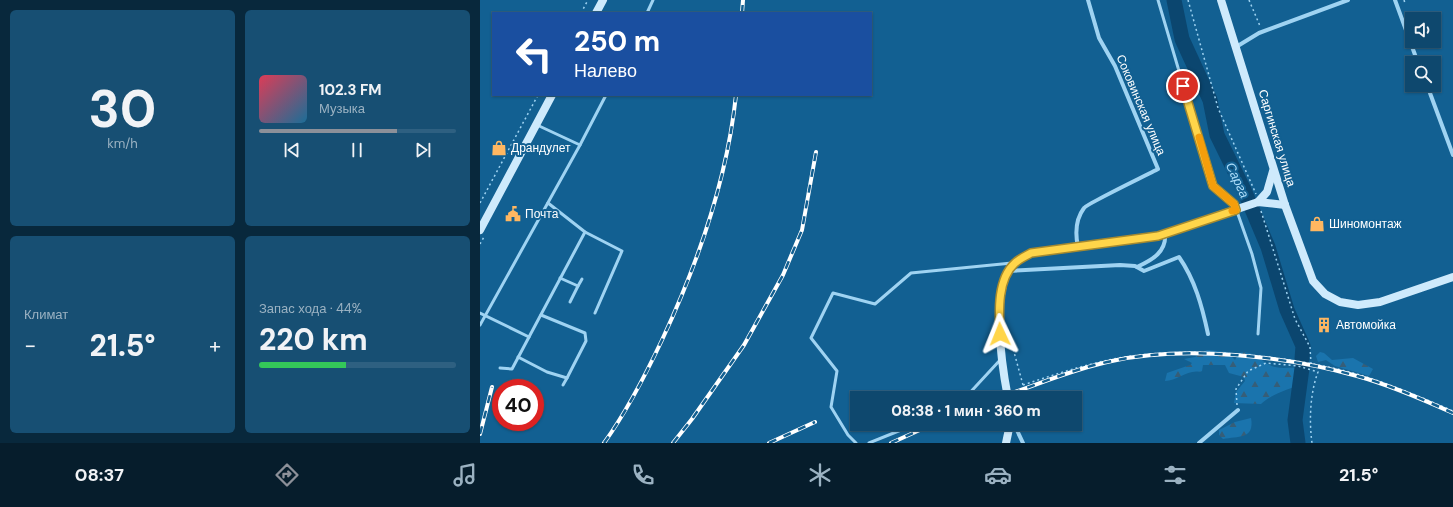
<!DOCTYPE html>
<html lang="ru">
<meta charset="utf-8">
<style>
body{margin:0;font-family:"DM Sans",sans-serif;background:#174f73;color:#f1f3f6;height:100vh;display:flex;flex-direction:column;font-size:15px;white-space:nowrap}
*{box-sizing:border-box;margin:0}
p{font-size:13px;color:#9bb2c2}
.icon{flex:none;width:22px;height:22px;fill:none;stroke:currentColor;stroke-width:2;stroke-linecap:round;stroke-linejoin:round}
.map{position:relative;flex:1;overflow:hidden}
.panel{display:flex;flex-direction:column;gap:10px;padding:10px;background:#08283c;width:480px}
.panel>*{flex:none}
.guide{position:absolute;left:12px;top:12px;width:380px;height:84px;border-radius:0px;box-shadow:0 1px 3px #0004,0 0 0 1px #2e6081;background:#1a4fa0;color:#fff;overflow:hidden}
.tools{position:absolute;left:925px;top:12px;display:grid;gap:8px}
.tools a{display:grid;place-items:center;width:36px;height:36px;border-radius:0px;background:#0e486e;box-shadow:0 1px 3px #0004,0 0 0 1px #2e6081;font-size:20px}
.speed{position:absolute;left:12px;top:379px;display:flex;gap:8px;font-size:20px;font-weight:700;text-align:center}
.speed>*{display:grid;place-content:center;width:52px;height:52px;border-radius:50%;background:#0e486e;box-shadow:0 1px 3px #0004,0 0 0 1px #2e6081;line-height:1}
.speed .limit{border:6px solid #d22;background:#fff;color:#111}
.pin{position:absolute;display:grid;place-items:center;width:34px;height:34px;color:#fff;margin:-17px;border:2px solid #fff;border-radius:50%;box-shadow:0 1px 4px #0007}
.me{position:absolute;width:44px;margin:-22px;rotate:358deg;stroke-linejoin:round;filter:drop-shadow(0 0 3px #0008)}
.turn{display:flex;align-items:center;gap:14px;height:84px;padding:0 16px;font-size:18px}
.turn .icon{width:52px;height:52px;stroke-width:2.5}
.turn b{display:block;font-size:28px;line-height:34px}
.big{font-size:30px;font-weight:800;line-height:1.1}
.panel .widget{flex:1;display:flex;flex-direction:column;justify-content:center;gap:6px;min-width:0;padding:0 14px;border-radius:6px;background:#174f73}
.panel .dial{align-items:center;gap:0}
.dial b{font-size:52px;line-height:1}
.song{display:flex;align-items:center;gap:12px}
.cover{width:48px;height:48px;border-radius:6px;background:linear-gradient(135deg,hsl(350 70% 55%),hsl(200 70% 35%))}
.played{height:4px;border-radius:2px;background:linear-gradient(90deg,#8c9099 70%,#2e6081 70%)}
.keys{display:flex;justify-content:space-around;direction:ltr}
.heat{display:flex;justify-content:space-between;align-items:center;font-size:22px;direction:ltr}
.charge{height:6px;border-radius:3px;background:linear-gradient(90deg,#34c759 44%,#2e6081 0)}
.panel .tiles{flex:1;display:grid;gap:10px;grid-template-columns:repeat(2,1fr)}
.trip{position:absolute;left:370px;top:391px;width:232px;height:40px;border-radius:0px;background:#0e486e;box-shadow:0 1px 3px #0004,0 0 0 1px #2e6081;font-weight:800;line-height:40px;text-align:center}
.menu{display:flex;height:64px;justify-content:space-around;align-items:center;background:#061d2c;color:#9bb2c2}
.menu .icon{width:28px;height:28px}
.menu .current{color:#8c9099}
.menu b{font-size:18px;color:#f1f3f6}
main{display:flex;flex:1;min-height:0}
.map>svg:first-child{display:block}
.forest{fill:url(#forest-firs)}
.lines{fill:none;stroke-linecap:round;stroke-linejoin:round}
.river{stroke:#0b466f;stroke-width:15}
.path{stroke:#9fd3f2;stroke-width:1.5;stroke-dasharray:2 3;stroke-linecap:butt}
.lane{stroke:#9fd3f2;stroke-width:3}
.street{stroke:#9fd3f2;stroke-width:4}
.secondary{stroke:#ceeafc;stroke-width:8}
.rail-casing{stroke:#fff;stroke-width:4}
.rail{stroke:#126092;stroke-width:2.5;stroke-dasharray:8;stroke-linecap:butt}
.route-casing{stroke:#a68a30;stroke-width:10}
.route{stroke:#ffd54a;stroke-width:7}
.slow{stroke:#f59e0b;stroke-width:7}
.labels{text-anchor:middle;stroke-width:4;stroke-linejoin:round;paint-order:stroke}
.street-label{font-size:12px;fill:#fff;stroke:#126092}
.poi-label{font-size:12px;fill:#fff;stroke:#126092;text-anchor:start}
.water-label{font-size:13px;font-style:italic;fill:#acdcf9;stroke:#126092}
</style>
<main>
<section class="panel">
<div class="tiles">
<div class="widget dial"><b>30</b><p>km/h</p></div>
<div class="widget">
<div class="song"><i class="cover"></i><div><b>102.3 FM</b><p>Музыка</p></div></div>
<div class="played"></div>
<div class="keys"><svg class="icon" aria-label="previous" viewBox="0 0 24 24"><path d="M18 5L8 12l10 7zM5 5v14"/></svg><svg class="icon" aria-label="pause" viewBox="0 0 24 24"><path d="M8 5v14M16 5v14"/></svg><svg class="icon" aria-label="next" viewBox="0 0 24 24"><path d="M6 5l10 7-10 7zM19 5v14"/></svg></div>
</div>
<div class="widget"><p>Климат</p>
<div class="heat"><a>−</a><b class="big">21.5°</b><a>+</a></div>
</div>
<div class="widget"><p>Запас хода · 44%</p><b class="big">220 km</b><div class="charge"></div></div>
</div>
</section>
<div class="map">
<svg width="973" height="443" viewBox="0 0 973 443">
<defs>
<pattern id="forest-firs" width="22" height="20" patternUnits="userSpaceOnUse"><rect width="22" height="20" fill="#1a74ad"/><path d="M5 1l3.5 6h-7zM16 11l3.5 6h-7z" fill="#365e78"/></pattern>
</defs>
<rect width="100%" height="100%" fill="#126092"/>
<g class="forest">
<path d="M727,350L747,352L755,360L759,353C778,350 778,362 795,367C803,369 811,367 820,368L823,371L822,385C810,388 790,395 781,404L754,403L756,392L765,381L764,377L749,373L745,365H723L722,371L720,372C708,369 697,381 685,381L687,373L710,365L712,363L704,359L715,357Z"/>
<path d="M840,352L844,353L852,360L873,358L893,369L889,376L855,366L846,360L838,362L836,356Z"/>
<path d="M771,418C775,440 757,436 743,439L739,435V430L755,422Z"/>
</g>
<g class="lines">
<g class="river">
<path d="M694,0L702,39L730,100L737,135L764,190L788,247L807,310L823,346L822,359"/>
<path d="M818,443L815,420L822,368"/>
</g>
<g class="path">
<path d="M708,0L738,108L776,194"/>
<path d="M769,0L780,26"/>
<path d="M924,0L925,3"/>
<path d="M101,13L108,0"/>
<path d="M0,203L58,95"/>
<path d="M781,211L815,319L830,347L831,364"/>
<path d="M0,244L4,237"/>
<path d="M528,330L543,385V398"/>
<path d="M543,385C570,376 597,367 624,361C697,344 805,354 877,374C910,384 941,397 973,411"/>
<path d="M757,405L756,389L768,371L786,363L818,366L838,372C830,393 829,421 832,443"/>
</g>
<g class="lane">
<path d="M678,0L733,186L754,203L772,254L781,288L778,334"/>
<path d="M167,13L173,0"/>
<path d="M57,125L100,145"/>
<path d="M68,203L105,232L142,251L115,313"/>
<path d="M80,278L98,286L90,302"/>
<path d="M98,286L102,279"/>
<path d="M0,313L49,337L105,232"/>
<path d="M61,315L105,333L106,341L87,378"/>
<path d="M0,325L100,145L126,95"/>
<path d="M38,357L67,372L87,378L83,385"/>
<path d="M20,368L32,369L49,337"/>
<path d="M485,398L521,359"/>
<path d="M376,443L368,435L351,407L357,371L331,338L353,293L395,304L431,273L532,263"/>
<path d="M389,443L436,424"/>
</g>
<g class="street">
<path d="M915,0L938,63"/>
<path d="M756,47L779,33L868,0"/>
<path d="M947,85L973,155"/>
<path d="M598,247C595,233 595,220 604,208C606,204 669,174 678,169L635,66L619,38L608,0"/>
<path d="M657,267C672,260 687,252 685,233"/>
<path d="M529,271L640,265L655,266L664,271L699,257C715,280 722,306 728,334"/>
<path d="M534,424L543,443"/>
<path d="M719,443L758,410"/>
</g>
<g class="secondary">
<path d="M741,0L805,205L833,281L845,294L860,302L878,305L900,302L973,277"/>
<path d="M116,13L123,0"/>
<path d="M778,202L787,192L793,171"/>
<path d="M0,230L72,95"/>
<path d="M528,398C522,367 509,285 535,263C539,259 546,256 551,253L678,236L778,202L805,205"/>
<path d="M526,443L530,424"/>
</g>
<defs>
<g id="rail">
<path d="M262,13L263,0"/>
<path d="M517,398C555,386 592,369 632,361C705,345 806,356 877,376C910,385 942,399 973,413"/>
<path d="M0,434L12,387"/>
<path d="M124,443C147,411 165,376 182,340C218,263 247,180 256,95"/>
<path d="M193,443L212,419L264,345L303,275L322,230L336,152"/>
<path d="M289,443L335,422"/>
<path d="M411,443L453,424"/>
</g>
</defs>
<use href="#rail" class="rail-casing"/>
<use href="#rail" class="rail"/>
</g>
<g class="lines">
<defs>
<path id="route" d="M520,334C519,312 517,279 535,263C539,259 546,256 551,253L678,236L756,210L754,204L733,186L703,86"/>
</defs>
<use href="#route" class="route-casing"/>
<use href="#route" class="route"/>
<path class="slow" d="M719,137L733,186L754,204L756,210L752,211"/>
</g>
<defs>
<symbol id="shop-bare" viewBox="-9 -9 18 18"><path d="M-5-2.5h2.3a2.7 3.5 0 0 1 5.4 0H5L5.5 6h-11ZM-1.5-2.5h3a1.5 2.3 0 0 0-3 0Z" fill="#ffb761" stroke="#126092" stroke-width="2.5" paint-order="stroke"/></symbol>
<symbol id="civic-bare" viewBox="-9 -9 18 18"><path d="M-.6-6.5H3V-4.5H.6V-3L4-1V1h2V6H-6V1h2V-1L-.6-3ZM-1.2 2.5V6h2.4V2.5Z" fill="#ffb761" stroke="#126092" stroke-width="2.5" paint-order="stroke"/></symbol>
<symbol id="building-bare" viewBox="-9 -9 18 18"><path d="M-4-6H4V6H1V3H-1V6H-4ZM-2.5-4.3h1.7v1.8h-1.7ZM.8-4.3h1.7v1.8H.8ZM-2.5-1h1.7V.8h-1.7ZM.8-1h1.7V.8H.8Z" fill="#ffb761" stroke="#126092" stroke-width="2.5" paint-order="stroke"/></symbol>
</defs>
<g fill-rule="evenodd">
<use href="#shop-bare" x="8" y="137" width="22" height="22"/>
<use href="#civic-bare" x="22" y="203" width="22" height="22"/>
<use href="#shop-bare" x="826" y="213" width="22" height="22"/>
<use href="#building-bare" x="833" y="314" width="22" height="22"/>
</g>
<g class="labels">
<g class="street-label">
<text transform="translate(661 105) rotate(67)" y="4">Соковинская улица</text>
<text transform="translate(797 138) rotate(73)" y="4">Саргинская улица</text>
</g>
<g class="poi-label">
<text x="31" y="152">Драндулет</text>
<text x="45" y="218">Почта</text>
<text x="849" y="228">Шиномонтаж</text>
<text x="856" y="329">Автомойка</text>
</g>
<g class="water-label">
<text transform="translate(758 180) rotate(65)" y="5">Сарга</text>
</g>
</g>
</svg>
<div class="tools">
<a><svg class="icon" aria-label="sound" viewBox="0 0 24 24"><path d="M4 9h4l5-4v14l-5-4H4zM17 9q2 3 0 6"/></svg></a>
<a><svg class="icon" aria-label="search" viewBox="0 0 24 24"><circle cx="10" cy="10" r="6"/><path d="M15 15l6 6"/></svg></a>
</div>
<div class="speed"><div class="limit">40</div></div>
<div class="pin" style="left:703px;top:86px;background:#d93025"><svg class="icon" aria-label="arrive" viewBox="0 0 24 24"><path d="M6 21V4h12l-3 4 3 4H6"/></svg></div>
<svg class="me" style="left:520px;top:334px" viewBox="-20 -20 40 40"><path d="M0-17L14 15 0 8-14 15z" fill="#ffd54a" stroke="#fff" stroke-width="4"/></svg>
<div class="trip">08:38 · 1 мин · 360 m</div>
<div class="guide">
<div class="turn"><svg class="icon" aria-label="left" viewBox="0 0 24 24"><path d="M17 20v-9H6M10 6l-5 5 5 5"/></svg><div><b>250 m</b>Налево</div></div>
</div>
</div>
</main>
<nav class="menu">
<b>08:37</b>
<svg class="icon current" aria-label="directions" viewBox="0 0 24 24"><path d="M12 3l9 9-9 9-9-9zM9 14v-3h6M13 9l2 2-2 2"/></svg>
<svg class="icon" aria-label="music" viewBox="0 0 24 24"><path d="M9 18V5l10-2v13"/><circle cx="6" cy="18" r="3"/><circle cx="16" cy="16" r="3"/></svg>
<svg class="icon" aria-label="phone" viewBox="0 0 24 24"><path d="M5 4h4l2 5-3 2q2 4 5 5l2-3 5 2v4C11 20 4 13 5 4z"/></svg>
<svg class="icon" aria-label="climate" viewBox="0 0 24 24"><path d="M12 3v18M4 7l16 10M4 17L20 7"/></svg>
<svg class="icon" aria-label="car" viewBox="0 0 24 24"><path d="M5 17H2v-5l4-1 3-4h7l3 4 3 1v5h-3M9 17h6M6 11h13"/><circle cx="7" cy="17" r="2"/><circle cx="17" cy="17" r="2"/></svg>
<svg class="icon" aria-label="filters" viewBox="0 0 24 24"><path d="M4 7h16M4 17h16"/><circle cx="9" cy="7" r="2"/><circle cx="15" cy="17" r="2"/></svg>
<b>21.5°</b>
</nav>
